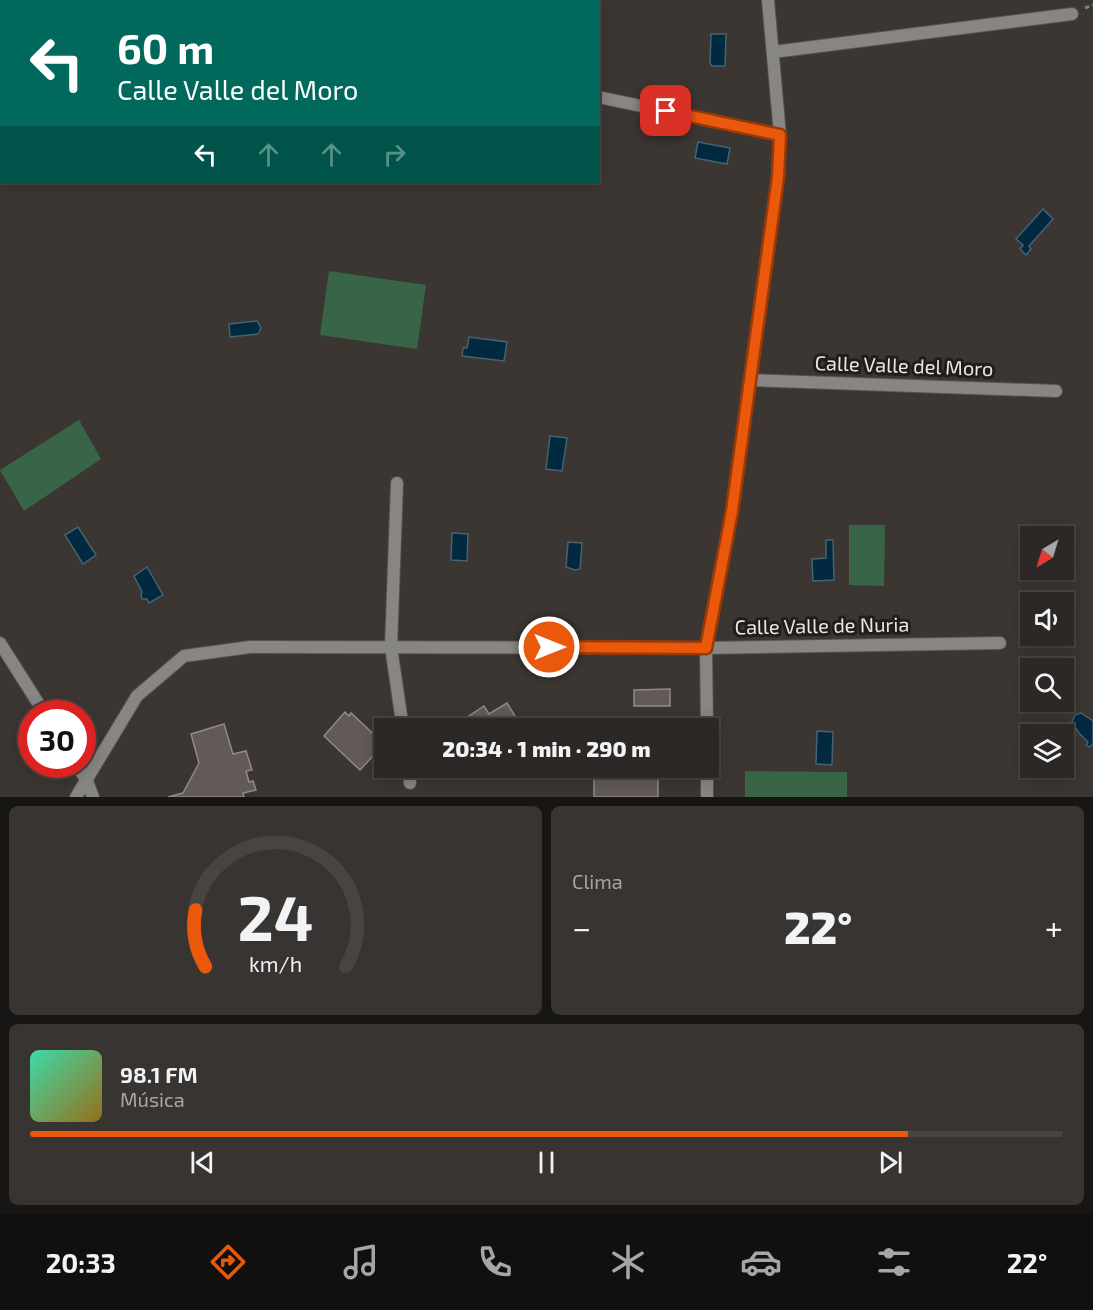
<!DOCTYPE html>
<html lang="es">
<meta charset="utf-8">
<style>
body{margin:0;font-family:"Exo 2",sans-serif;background:#383432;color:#f1f3f6;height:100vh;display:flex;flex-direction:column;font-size:22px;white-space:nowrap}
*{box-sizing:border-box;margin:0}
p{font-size:20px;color:#a6a6a7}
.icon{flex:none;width:33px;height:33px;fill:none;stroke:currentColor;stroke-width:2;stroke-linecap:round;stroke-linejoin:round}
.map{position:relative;height:797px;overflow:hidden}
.panel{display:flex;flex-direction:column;gap:9px;padding:9px;background:#181614;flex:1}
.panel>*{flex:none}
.top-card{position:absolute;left:0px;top:0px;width:600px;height:183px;box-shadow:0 3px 15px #0003,0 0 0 2px #484442;background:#00695c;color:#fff;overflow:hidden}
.needle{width:39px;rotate:218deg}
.fabs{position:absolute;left:1020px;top:526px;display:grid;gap:12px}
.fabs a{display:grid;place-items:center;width:54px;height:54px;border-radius:0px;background:#2c2825;box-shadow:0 3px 15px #0003,0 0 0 2px #484442;font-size:30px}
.speed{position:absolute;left:18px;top:700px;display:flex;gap:12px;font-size:30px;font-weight:700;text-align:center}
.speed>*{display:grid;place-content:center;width:78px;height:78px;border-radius:50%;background:#2c2825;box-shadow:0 3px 15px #0003,0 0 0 2px #484442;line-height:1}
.speed .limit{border:9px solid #d22;background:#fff;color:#111}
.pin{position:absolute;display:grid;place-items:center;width:51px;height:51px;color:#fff;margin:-26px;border-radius:12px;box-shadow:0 3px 9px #0006}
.me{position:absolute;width:66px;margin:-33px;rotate:90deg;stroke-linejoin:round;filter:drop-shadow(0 0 4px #0008)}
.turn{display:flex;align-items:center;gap:21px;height:126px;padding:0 18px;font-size:27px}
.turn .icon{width:78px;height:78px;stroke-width:2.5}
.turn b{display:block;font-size:42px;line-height:51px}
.lanes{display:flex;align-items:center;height:57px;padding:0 18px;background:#0003;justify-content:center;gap:30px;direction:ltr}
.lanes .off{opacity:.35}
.big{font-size:45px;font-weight:800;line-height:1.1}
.panel .widget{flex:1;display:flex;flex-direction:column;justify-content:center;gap:9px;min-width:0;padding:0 21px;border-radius:9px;background:#383432}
.panel .dial{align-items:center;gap:0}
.dial svg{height:156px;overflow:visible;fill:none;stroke:#484442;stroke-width:7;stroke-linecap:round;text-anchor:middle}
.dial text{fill:#f1f3f6;stroke:none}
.song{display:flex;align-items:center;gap:18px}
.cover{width:72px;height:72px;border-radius:9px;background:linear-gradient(135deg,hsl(160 70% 55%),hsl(40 70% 35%))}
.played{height:6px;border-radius:3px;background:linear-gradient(90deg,#ea580c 85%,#484442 85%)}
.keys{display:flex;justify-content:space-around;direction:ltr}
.heat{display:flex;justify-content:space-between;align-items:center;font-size:33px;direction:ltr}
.panel .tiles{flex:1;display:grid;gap:9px;grid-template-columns:1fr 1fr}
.widget:last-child{grid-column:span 2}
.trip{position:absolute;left:374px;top:718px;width:345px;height:60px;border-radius:0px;background:#2c2825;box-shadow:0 3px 15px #0003,0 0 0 2px #484442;font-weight:800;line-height:60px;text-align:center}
.tabs{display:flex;height:96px;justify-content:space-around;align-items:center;background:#12100f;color:#a6a6a7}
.tabs .icon{width:42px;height:42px}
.tabs .on{color:#ea580c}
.tabs b{font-size:27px;color:#f1f3f6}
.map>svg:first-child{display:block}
.green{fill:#386447}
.water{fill:#012a40;stroke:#476271;stroke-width:1.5}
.building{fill:#625a59;stroke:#928989;stroke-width:1.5}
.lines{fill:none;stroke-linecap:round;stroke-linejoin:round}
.minor-casing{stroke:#57524d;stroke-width:14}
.path{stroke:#837f7b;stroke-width:3;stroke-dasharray:4.5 3;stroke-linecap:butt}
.minor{stroke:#878683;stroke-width:12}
.route-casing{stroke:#983908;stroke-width:15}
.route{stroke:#ea580c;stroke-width:10}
.labels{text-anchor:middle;stroke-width:6;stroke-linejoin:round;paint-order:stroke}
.street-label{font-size:20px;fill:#e9e6e3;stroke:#201e1c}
</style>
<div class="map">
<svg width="1093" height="797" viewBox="0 0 1093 797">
<rect width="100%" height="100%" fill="#3b3631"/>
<g class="green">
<path d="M329,271L426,285L417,349L320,335Z"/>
<path d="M79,420L101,459L24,511L0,470Z"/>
<path d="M849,525H885L884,586L849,585Z"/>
<path d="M745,771L847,772V797H745Z"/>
</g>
<g class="water">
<path d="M711,34H726L725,66H712L710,63Z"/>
<path d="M698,142L730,148L727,164L695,158Z"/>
<path d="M1043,209L1053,219L1029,246L1031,249L1026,255L1020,249L1023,245L1016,239Z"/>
<path d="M257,321L261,328L258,334L230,337L229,324Z"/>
<path d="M469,337L507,342L504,361L462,356L463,348H467Z"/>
<path d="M550,436L567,438L562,471L546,469Z"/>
<path d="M78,527L96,555L83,564L65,535Z"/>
<path d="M452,533L468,534L467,561L451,560Z"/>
<path d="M826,540H833L834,580L813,581L812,559L826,558Z"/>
<path d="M568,542L582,543L580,569L575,570L566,567Z"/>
<path d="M147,567L163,595L149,603L147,599H142L141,594L142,592L134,576Z"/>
<path d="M1081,713L1093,721V744L1089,747L1086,745L1088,742L1079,733L1072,722L1075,715Z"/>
<path d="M817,731L833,732L832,765L816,764Z"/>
</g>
<g class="building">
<path d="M670,689V706H634V690Z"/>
<path d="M507,703L523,729H473L466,718L484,706L489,714Z"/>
<path d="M345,712L349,716L351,713L384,744L360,770L324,736Z"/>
<path d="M224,724L233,754L246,751L252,770L246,771L249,782L253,781L256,790L243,793L244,797H168L183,793L199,763L191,734Z"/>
<path d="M617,768H646V772H658V797H594V779H617Z"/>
</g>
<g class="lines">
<defs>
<g id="minor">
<path d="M103,0L110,2"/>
<path d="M77,2L89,0"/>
<path d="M213,2V0"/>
<path d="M0,14H2"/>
<path d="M773,52L1072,14"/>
<path d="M598,97L780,135"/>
<path d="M751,380L1056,391"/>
<path d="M397,483L391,647L403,729"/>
<path d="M0,643L45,714"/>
<path d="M707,729L706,648L732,511L778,177L780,135L768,0"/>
<path d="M77,765L87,781L93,797"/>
<path d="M408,768L410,783"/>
<path d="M707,768V797"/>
<path d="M76,797L137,696L184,656L250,647L706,648L1000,643"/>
</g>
</defs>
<use href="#minor" class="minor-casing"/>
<path class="path" d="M1085,8L1093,5"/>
<use href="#minor" class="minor"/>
</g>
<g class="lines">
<defs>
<path id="route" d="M549,647L706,648L732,511L778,177L780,135L666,111"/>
</defs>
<use href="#route" class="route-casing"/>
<use href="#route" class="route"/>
</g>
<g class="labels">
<g class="street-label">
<text transform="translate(904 366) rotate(2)" y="7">Calle Valle del Moro</text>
<text transform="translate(822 626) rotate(-1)" y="7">Calle Valle de Nuria</text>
</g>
</g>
</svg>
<div class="fabs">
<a><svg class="needle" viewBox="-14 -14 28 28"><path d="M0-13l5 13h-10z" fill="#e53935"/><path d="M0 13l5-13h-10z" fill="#a6a6a7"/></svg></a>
<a><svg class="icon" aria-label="sound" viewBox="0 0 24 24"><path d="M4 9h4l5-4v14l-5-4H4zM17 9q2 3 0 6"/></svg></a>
<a><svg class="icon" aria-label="search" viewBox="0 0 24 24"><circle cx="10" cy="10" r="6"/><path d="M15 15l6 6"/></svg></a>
<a><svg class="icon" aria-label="layers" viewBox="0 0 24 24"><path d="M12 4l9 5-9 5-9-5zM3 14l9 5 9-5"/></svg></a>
</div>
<div class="speed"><div class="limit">30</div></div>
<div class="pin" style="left:666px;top:111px;background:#d93025"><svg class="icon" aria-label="arrive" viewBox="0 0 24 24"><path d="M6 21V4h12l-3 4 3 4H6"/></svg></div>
<svg class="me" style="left:549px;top:647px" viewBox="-20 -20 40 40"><circle r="17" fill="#ea580c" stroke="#fff" stroke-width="3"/><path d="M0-11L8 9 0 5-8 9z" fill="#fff"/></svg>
<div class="trip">20:34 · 1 min · 290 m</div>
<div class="top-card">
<div class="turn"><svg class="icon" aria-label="left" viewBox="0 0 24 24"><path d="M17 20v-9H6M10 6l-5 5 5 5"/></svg><div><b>60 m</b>Calle Valle del Moro</div></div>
<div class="lanes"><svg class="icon" aria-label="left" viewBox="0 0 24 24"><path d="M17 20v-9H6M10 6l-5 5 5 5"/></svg><svg class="icon off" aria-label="ahead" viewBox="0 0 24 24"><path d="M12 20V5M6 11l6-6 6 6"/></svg><svg class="icon off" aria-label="ahead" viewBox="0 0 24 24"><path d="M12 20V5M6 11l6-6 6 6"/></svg><svg class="icon off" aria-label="right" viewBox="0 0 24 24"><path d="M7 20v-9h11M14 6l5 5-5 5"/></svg></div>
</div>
</div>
<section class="panel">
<div class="tiles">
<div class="widget dial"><svg viewBox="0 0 100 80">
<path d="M14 69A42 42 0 1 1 86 69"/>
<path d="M14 69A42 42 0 0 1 9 40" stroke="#ea580c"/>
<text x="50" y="56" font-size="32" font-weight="700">24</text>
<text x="50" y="72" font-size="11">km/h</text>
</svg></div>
<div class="widget"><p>Clima</p>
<div class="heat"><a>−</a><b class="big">22°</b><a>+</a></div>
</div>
<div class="widget">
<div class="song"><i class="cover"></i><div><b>98.1 FM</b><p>Música</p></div></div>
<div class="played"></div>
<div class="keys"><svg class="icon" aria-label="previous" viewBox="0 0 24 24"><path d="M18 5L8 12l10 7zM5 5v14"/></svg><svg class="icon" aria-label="pause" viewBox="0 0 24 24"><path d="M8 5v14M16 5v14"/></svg><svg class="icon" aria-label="next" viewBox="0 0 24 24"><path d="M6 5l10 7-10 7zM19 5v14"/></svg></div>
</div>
</div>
</section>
<nav class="tabs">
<b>20:33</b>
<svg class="icon on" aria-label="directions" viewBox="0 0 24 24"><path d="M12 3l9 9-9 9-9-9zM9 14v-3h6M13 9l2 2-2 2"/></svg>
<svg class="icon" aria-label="music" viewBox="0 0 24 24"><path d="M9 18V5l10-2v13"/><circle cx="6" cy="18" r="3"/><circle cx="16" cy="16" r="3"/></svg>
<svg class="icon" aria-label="phone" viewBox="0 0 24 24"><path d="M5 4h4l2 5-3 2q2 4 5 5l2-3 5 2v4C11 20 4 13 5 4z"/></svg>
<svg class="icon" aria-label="climate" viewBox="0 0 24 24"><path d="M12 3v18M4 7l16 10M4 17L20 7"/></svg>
<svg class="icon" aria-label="car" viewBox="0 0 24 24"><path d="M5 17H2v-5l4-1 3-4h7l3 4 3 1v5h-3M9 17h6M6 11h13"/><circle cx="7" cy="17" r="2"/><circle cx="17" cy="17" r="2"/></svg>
<svg class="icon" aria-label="filters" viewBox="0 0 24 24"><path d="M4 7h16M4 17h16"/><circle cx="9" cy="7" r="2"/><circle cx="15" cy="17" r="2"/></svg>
<b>22°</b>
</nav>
